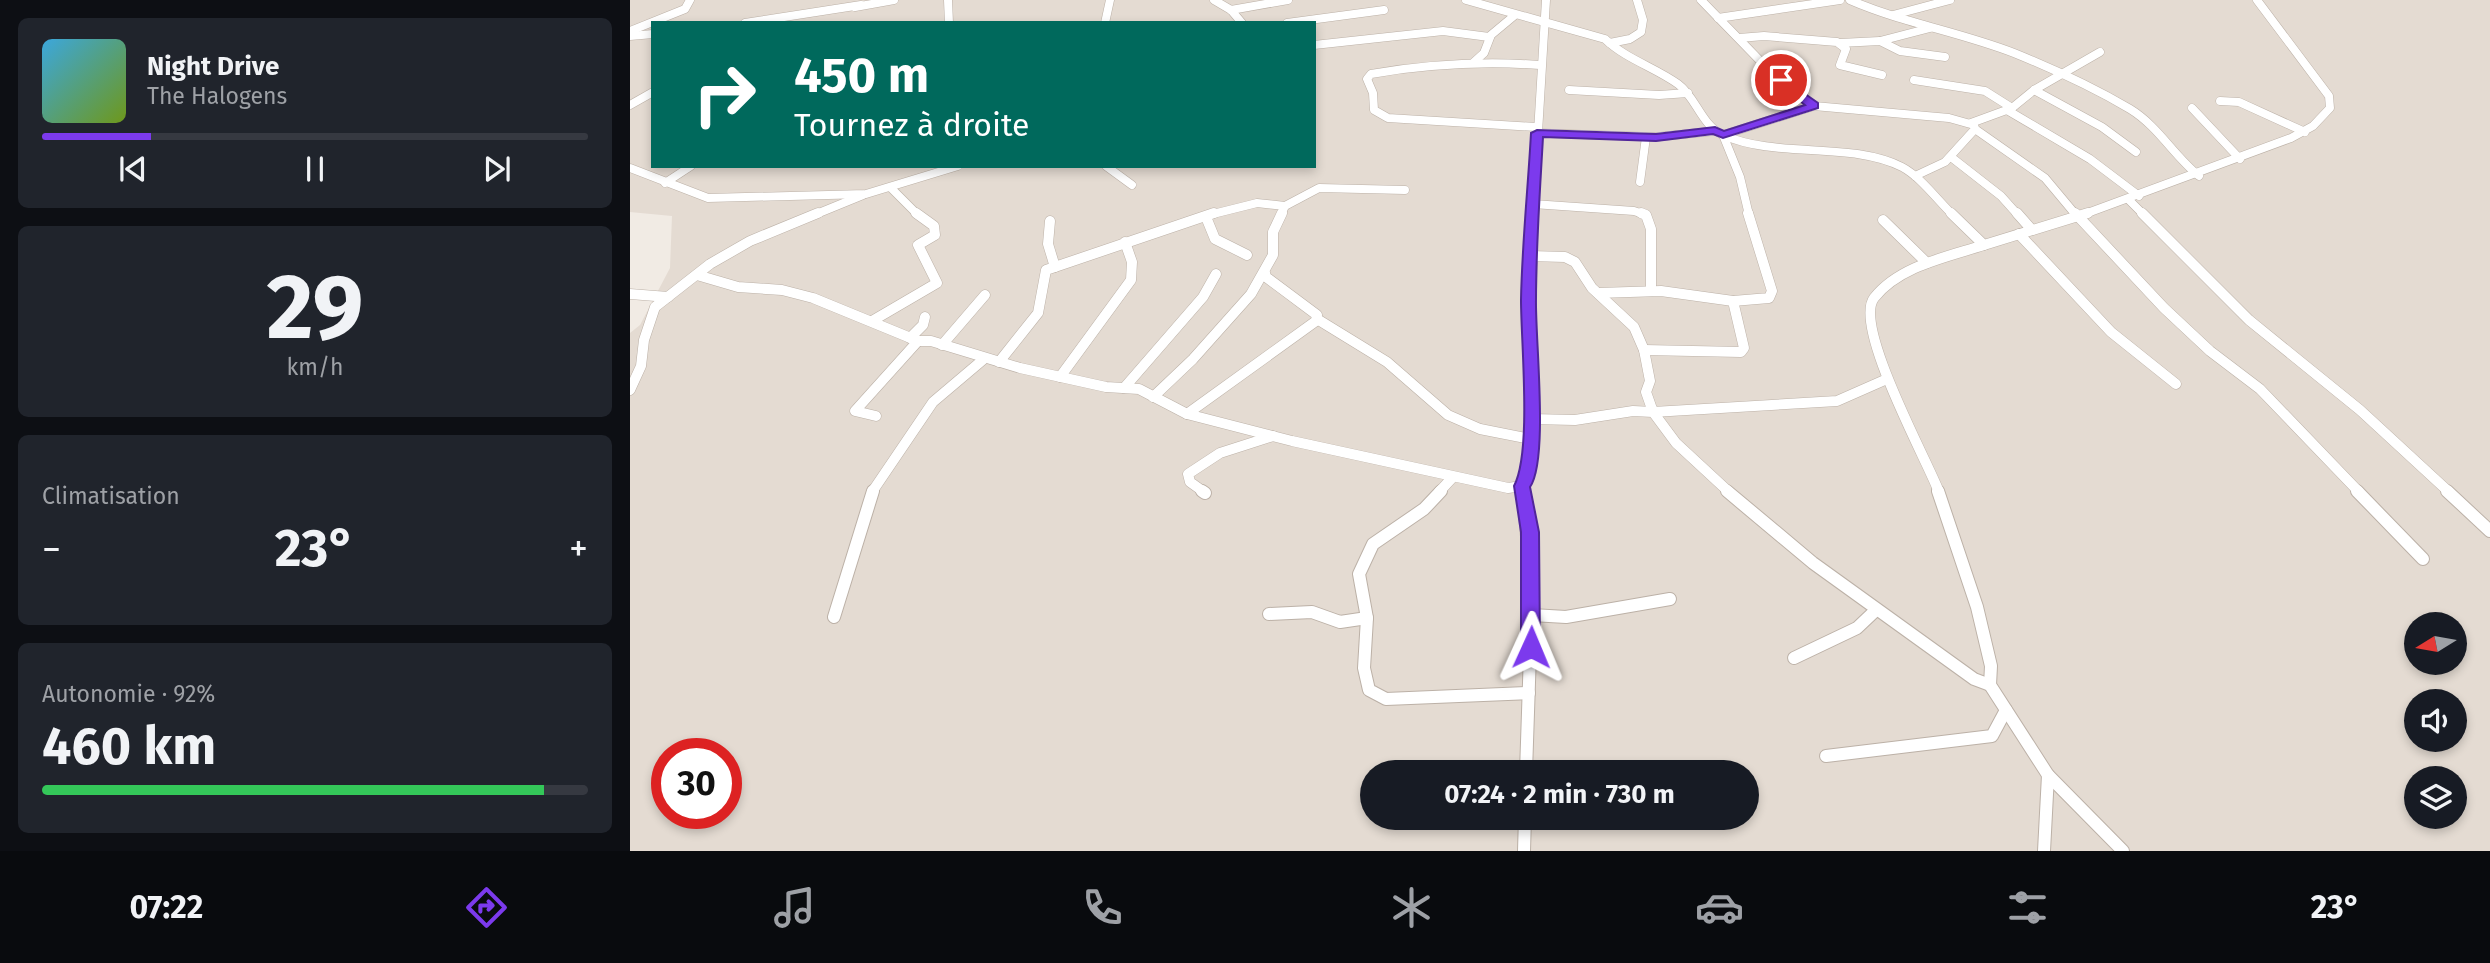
<!DOCTYPE html>
<html lang="fr">
<meta charset="utf-8">
<style>
body{margin:0;font-family:"Fira Sans",sans-serif;background:#20242c;color:#f1f3f6;height:100vh;display:flex;flex-direction:column;font-size:26px;white-space:nowrap}
*{box-sizing:border-box;margin:0}
p{font-size:23px;color:#9ea1a6}
.icon{flex:none;width:38px;height:38px;fill:none;stroke:currentColor;stroke-width:2;stroke-linecap:round;stroke-linejoin:round}
.map{position:relative;flex:1;overflow:hidden}
.panel{display:flex;flex-direction:column;gap:18px;padding:18px;background:#0d0f14;width:630px}
.panel>*{flex:none}
.hud{position:absolute;left:21px;top:21px;width:665px;height:147px;border-radius:0px;box-shadow:0 4px 10px #0003;background:#00695c;color:#fff;overflow:hidden}
.needle{width:46px;rotate:259deg}
.controls{position:absolute;left:1774px;top:612px;display:grid;gap:14px}
.controls a{display:grid;place-items:center;width:63px;height:63px;border-radius:50%;background:#171b24;box-shadow:0 4px 10px #0003;font-size:35px}
.speed{position:absolute;left:21px;top:738px;display:flex;gap:14px;font-size:35px;font-weight:700;text-align:center}
.speed>*{display:grid;place-content:center;width:91px;height:91px;border-radius:50%;background:#171b24;box-shadow:0 4px 10px #0003;line-height:1}
.speed .limit{border:10px solid #d22;background:#fff;color:#111}
.pin{position:absolute;display:grid;place-items:center;width:60px;height:60px;color:#fff;margin:-30px;border:4px solid #fff;border-radius:50%;box-shadow:0 2px 7px #0007}
.me{position:absolute;width:77px;margin:-38px;rotate:1deg;stroke-linejoin:round;filter:drop-shadow(0 0 5px #0008)}
.turn{display:flex;align-items:center;gap:24px;height:147px;padding:0 28px;font-size:32px}
.turn .icon{width:91px;height:91px;stroke-width:2.5}
.turn b{display:block;font-size:49px;line-height:60px}
.big{font-size:52px;font-weight:700;line-height:1.1}
.panel .card{flex:1;display:flex;flex-direction:column;justify-content:center;gap:10px;min-width:0;padding:0 24px;border-radius:10px;background:#20242c}
.panel .dial{align-items:center;gap:0}
.dial b{font-size:91px;line-height:1}
.song{display:flex;align-items:center;gap:21px}
.cover{width:84px;height:84px;border-radius:10px;background:linear-gradient(135deg,hsl(200 70% 55%),hsl(80 70% 35%))}
.played{height:7px;border-radius:4px;background:linear-gradient(90deg,#7c3aed 20%,#363941 20%)}
.keys{display:flex;justify-content:space-around;direction:ltr}
.heat{display:flex;justify-content:space-between;align-items:center;font-size:38px;direction:ltr}
.charge{height:10px;border-radius:5px;background:linear-gradient(90deg,#34c759 92%,#363941 0)}
.trip{position:absolute;left:730px;top:760px;width:399px;height:70px;border-radius:35px;background:#171b24;box-shadow:0 4px 10px #0003;font-weight:700;line-height:70px;text-align:center}
.dock{display:flex;height:112px;justify-content:space-around;align-items:center;background:#090b0e;color:#9ea1a6}
.dock .icon{width:49px;height:49px}
.dock .selected{color:#7c3aed}
.dock b{font-size:32px;color:#f1f3f6}
main{display:flex;flex:1;min-height:0}
.map>svg:first-child{display:block}
.residential{fill:#e4dbd2;fill-rule:evenodd}
.lines{fill:none;stroke-linecap:round;stroke-linejoin:round}
.minor-far2-casing{stroke:#bcb1a7;stroke-width:9}
.minor-far1-casing{stroke:#bcb1a7;stroke-width:11}
.minor-casing{stroke:#bcb1a7;stroke-width:14}
.minor-far2{stroke:#fff;stroke-width:8}
.minor-far1{stroke:#fff;stroke-width:10}
.minor{stroke:#fff;stroke-width:12}
.route{fill:#7c3aed;stroke:#51269a;stroke-width:2}
</style>
<main>
<section class="panel">
<div class="card">
<div class="song"><i class="cover"></i><div><b>Night Drive</b><p>The Halogens</p></div></div>
<div class="played"></div>
<div class="keys"><svg class="icon" aria-label="previous" viewBox="0 0 24 24"><path d="M18 5L8 12l10 7zM5 5v14"/></svg><svg class="icon" aria-label="pause" viewBox="0 0 24 24"><path d="M8 5v14M16 5v14"/></svg><svg class="icon" aria-label="next" viewBox="0 0 24 24"><path d="M6 5l10 7-10 7zM19 5v14"/></svg></div>
</div>
<div class="card dial"><b>29</b><p>km/h</p></div>
<div class="card"><p>Climatisation</p>
<div class="heat"><a>−</a><b class="big">23°</b><a>+</a></div>
</div>
<div class="card"><p>Autonomie · 92%</p><b class="big">460 km</b><div class="charge"></div></div>
</section>
<div class="map">
<svg width="1860" height="851" viewBox="0 0 1860 851">
<rect width="100%" height="100%" fill="#f1ebe4"/>
<path class="residential" d="M0,0H1860V851H0V333L10,325L40,268L42,216L0,212ZM23,23H684V166H23ZM1787,625H1825V663H1787ZM1787,702H1825V740H1787ZM37,754H96V814H37ZM742,772H1116V817H742ZM1787,779H1825V817H1787Z"/>
<g class="lines">
<defs>
<g id="minor-far2">
<path d="M318,0L319,23"/>
<path d="M584,0L601,10L612,23"/>
<path d="M836,0L975,39C996,59 1024,67 1048,84C1066,97 1071,125 1093,135C1147,159 1221,141 1272,167C1291,177 1308,201 1323,215"/>
<path d="M1071,0L1139,70L1184,106"/>
<path d="M1220,0C1273,23 1330,32 1384,53C1421,68 1466,89 1500,109C1528,126 1544,156 1569,176"/>
<path d="M225,7L264,0"/>
<path d="M601,10L658,0"/>
<path d="M1263,15L1320,0"/>
<path d="M1088,18L1210,0"/>
<path d="M115,23L231,5"/>
<path d="M475,23L480,0"/>
<path d="M657,23L754,10"/>
<path d="M0,31L55,9L60,0"/>
<path d="M0,36L23,34"/>
<path d="M1109,38L1134,36L1207,42L1216,49L1210,65L1252,75"/>
<path d="M1250,41L1300,28"/>
<path d="M980,43L1000,39L1011,32L1013,20L1007,0"/>
<path d="M1210,43L1250,41L1270,51L1315,57"/>
<path d="M684,45L813,31L859,37"/>
<path d="M844,62L854,53L861,35L885,15"/>
<path d="M1284,80L1355,91L1382,108L1341,123"/>
<path d="M939,90L1029,95L1058,93"/>
<path d="M1404,90L1472,127L1506,152"/>
<path d="M1590,101L1609,102L1675,132"/>
<path d="M0,105L23,92"/>
<path d="M1382,108L1404,90L1470,52"/>
<path d="M1562,108L1610,159"/>
<path d="M1377,110L1460,159L1509,196"/>
<path d="M906,127L758,118L744,110L743,93L737,79L741,74C798,64 852,61 910,65"/>
<path d="M1345,129L1415,178L1446,215"/>
<path d="M907,133L1026,137L1085,131"/>
<path d="M1321,157L1371,196L1388,215"/>
<path d="M476,166L502,185"/>
<path d="M0,168L78,198L236,194L328,166"/>
<path d="M1010,182L1016,137"/>
<path d="M35,183L61,166"/>
<path d="M261,188L288,215"/>
<path d="M1499,200L1514,215"/>
<path d="M903,204L1004,211L1016,215"/>
<path d="M655,206L689,188L775,190"/>
<path d="M184,215L233,195"/>
<path d="M579,215L627,203L655,206L651,215"/>
<path d="M903,215L916,0"/>
<path d="M1119,215L1110,177L1093,135L1184,106L1319,118L1344,125L1345,129L1315,162L1285,176"/>
<path d="M1452,215L1661,138L1683,126L1700,108L1699,96L1627,0"/>
</g>
<g id="minor-far1">
<path d="M1011,213L1016,215L1021,229V291"/>
<path d="M1321,213L1354,245L1458,213"/>
<path d="M1387,213L1402,230"/>
<path d="M1445,213L1534,308L1580,351L1630,389L1729,492"/>
<path d="M1512,213L1619,320L1730,410L1819,492"/>
<path d="M576,217L585,239L617,255"/>
<path d="M1253,220L1297,263"/>
<path d="M420,221L418,244L425,267"/>
<path d="M1389,234L1481,332L1546,384"/>
<path d="M900,256L935,257L945,262L962,288L1004,327L1014,350L1020,381L1016,392L1023,412L1207,401L1257,379"/>
<path d="M67,275L108,287L152,290L183,298L288,341H301L390,368L476,387L509,389L557,414L662,441L878,488L892,486L898,477L903,213"/>
<path d="M968,293L1031,291L1103,301L1139,298L1142,291L1118,213"/>
<path d="M0,294L38,297"/>
<path d="M687,319L757,362L818,415L850,429L900,439"/>
<path d="M242,321L307,283L288,245L305,235L304,226L286,213"/>
<path d="M280,338L293,325L295,317"/>
<path d="M312,345L355,295"/>
<path d="M1014,350L1111,352L1114,348L1103,301"/>
<path d="M369,362L408,313L416,270L584,213"/>
<path d="M430,377L501,280L502,262L495,242"/>
<path d="M494,388L573,297L586,274"/>
<path d="M0,390L11,366L14,340L25,307L80,264L120,241L188,213"/>
<path d="M523,397L563,359L621,294L643,255V232L652,213"/>
<path d="M557,414L686,321L687,315L636,277L635,273"/>
<path d="M246,416L225,411L288,341"/>
<path d="M901,419L945,420L1003,411L1023,412L1046,443L1099,492"/>
<path d="M892,486L893,492"/>
<path d="M242,492L303,402L355,358"/>
<path d="M574,492L560,482L558,474L590,453L643,436"/>
<path d="M809,492L823,477"/>
<path d="M1309,492C1296,458 1223,326 1244,298C1269,266 1317,257 1354,245"/>
</g>
<g id="minor">
<path d="M572,491L575,493"/>
<path d="M811,491L794,509L743,544L729,574L737,618L734,668L739,690L756,699L899,693"/>
<path d="M893,491L902,593L896,772"/>
<path d="M1097,491L1183,563L1344,679L1360,685"/>
<path d="M1308,491L1347,607L1361,666L1360,685L1418,775L1493,851"/>
<path d="M1727,491L1793,559"/>
<path d="M1817,491L1860,531"/>
<path d="M639,614L682,612L710,622L737,618"/>
<path d="M902,615L936,617L1040,599"/>
<path d="M204,617L243,491"/>
<path d="M1164,658L1227,628L1246,610"/>
<path d="M1196,756L1362,736L1376,710"/>
<path d="M894,851L895,817"/>
<path d="M1414,851L1418,775"/>
</g>
</defs>
<use href="#minor-far2" class="minor-far2-casing"/>
<use href="#minor-far1" class="minor-far1-casing"/>
<use href="#minor" class="minor-casing"/>
<use href="#minor-far2" class="minor-far2"/>
<use href="#minor-far1" class="minor-far1"/>
<use href="#minor" class="minor"/>
</g>
<path class="route" d="M1151,77L1188,103V108L1093,138L1083,134L1026,141L913,137C910,191 906,245 906,299C905,338 919,459 900,487L909,532L910,647L908,653L901,655L894,653L891,647V532L884,486C902,452 891,343 891,300C892,244 898,188 901,133L907,130L1026,134L1085,127L1094,131L1175,105L1147,83V78Z"/>
</svg>
<div class="controls">
<a><svg class="needle" viewBox="-14 -14 28 28"><path d="M0-13l5 13h-10z" fill="#e53935"/><path d="M0 13l5-13h-10z" fill="#9ea1a6"/></svg></a>
<a><svg class="icon" aria-label="sound" viewBox="0 0 24 24"><path d="M4 9h4l5-4v14l-5-4H4zM17 9q2 3 0 6"/></svg></a>
<a><svg class="icon" aria-label="layers" viewBox="0 0 24 24"><path d="M12 4l9 5-9 5-9-5zM3 14l9 5 9-5"/></svg></a>
</div>
<div class="speed"><div class="limit">30</div></div>
<div class="pin" style="left:1151px;top:80px;background:#d93025"><svg class="icon" aria-label="arrive" viewBox="0 0 24 24"><path d="M6 21V4h12l-3 4 3 4H6"/></svg></div>
<svg class="me" style="left:901px;top:647px" viewBox="-20 -20 40 40"><path d="M0-17L14 15 0 8-14 15z" fill="#7c3aed" stroke="#fff" stroke-width="4"/></svg>
<div class="trip">07:24 · 2 min · 730 m</div>
<div class="hud">
<div class="turn"><svg class="icon" aria-label="right" viewBox="0 0 24 24"><path d="M7 20v-9h11M14 6l5 5-5 5"/></svg><div><b>450 m</b>Tournez à droite</div></div>
</div>
</div>
</main>
<nav class="dock">
<b>07:22</b>
<svg class="icon selected" aria-label="directions" viewBox="0 0 24 24"><path d="M12 3l9 9-9 9-9-9zM9 14v-3h6M13 9l2 2-2 2"/></svg>
<svg class="icon" aria-label="music" viewBox="0 0 24 24"><path d="M9 18V5l10-2v13"/><circle cx="6" cy="18" r="3"/><circle cx="16" cy="16" r="3"/></svg>
<svg class="icon" aria-label="phone" viewBox="0 0 24 24"><path d="M5 4h4l2 5-3 2q2 4 5 5l2-3 5 2v4C11 20 4 13 5 4z"/></svg>
<svg class="icon" aria-label="climate" viewBox="0 0 24 24"><path d="M12 3v18M4 7l16 10M4 17L20 7"/></svg>
<svg class="icon" aria-label="car" viewBox="0 0 24 24"><path d="M5 17H2v-5l4-1 3-4h7l3 4 3 1v5h-3M9 17h6M6 11h13"/><circle cx="7" cy="17" r="2"/><circle cx="17" cy="17" r="2"/></svg>
<svg class="icon" aria-label="filters" viewBox="0 0 24 24"><path d="M4 7h16M4 17h16"/><circle cx="9" cy="7" r="2"/><circle cx="15" cy="17" r="2"/></svg>
<b>23°</b>
</nav>
